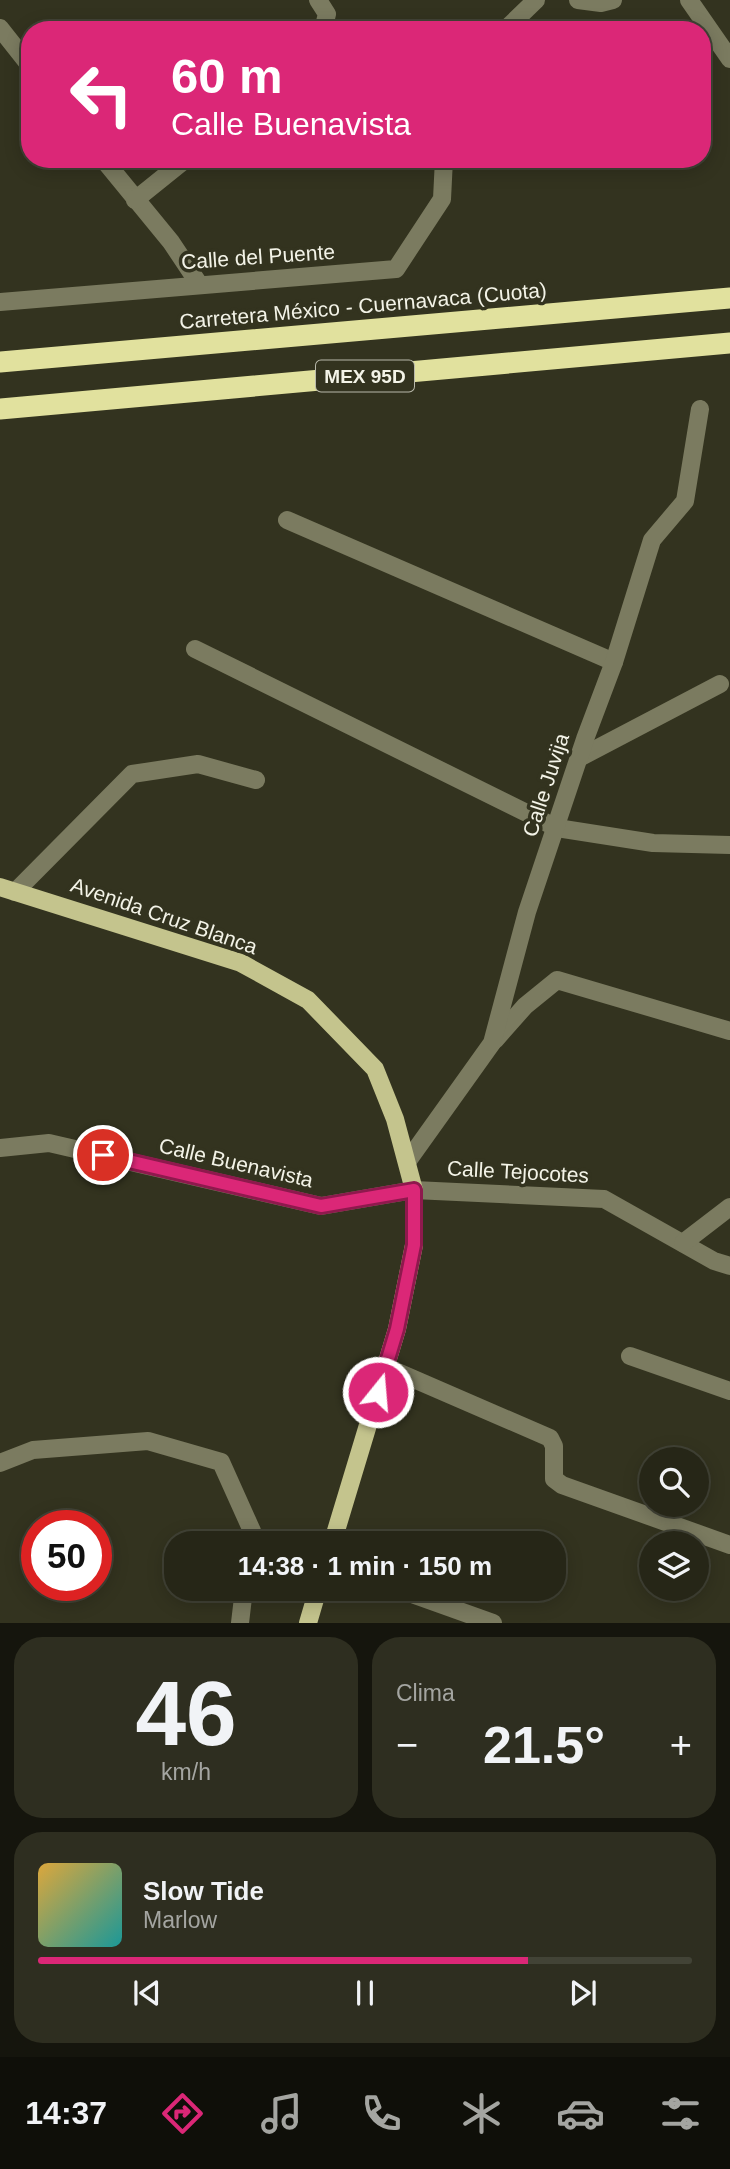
<!DOCTYPE html>
<html lang="es">
<meta charset="utf-8">
<style>
body{margin:0;font-family:Helvetica,sans-serif;background:#2e2e20;color:#f1f3f6;height:100vh;display:flex;flex-direction:column;font-size:26px;white-space:nowrap}
*{box-sizing:border-box;margin:0}
p{font-size:23px;color:#a4a5a1}
.icon{flex:none;width:38px;height:38px;fill:none;stroke:currentColor;stroke-width:2;stroke-linecap:round;stroke-linejoin:round}
.map{position:relative;height:1623px;overflow:hidden}
.details{display:flex;flex-direction:column;gap:14px;padding:14px;background:#15150d;flex:1}
.details>*{flex:none}
.guide{position:absolute;left:21px;top:21px;width:690px;height:147px;border-radius:28px;box-shadow:0 4px 18px #0003,0 0 0 2px #424336;background:#db2777;color:#fff;overflow:hidden}
.fabs{position:absolute;left:639px;top:1447px;display:grid;gap:14px}
.fabs a{display:grid;place-items:center;width:70px;height:70px;border-radius:50%;background:#262617;box-shadow:0 4px 18px #0003,0 0 0 2px #424336;font-size:35px}
.speed{position:absolute;left:21px;top:1510px;display:flex;gap:14px;font-size:35px;font-weight:700;text-align:center}
.speed>*{display:grid;place-content:center;width:91px;height:91px;border-radius:50%;background:#262617;box-shadow:0 4px 18px #0003,0 0 0 2px #424336;line-height:1}
.speed .limit{border:10px solid #d22;background:#fff;color:#111}
.pin{position:absolute;display:grid;place-items:center;width:60px;height:60px;color:#fff;margin:-30px;border:4px solid #fff;border-radius:50%;box-shadow:0 2px 7px #0007}
.me{position:absolute;width:77px;margin:-38px;rotate:17deg;stroke-linejoin:round;filter:drop-shadow(0 0 5px #0008)}
.turn{display:flex;align-items:center;gap:24px;height:147px;padding:0 35px;font-size:32px}
.turn .icon{width:91px;height:91px;stroke-width:2.5}
.turn b{display:block;font-size:49px;line-height:60px}
.big{font-size:52px;font-weight:600;line-height:1.1}
.details .tile{flex:1;display:flex;flex-direction:column;justify-content:center;gap:10px;min-width:0;padding:0 24px;border-radius:28px;background:#2e2e20}
.details .dial{align-items:center;gap:0}
.dial b{font-size:91px;line-height:1}
.song{display:flex;align-items:center;gap:21px}
.cover{width:84px;height:84px;border-radius:10px;background:linear-gradient(135deg,hsl(40 70% 55%),hsl(180 70% 35%))}
.played{height:7px;border-radius:4px;background:linear-gradient(90deg,#db2777 75%,#424336 75%)}
.keys{display:flex;justify-content:space-around;direction:ltr}
.heat{display:flex;justify-content:space-between;align-items:center;font-size:38px;direction:ltr}
.details .tiles{flex:1;display:grid;gap:14px;grid-template-columns:1fr 1fr}
.tile:last-child{grid-column:span 2}
.trip{position:absolute;left:164px;top:1531px;width:402px;height:70px;border-radius:28px;background:#262617;box-shadow:0 4px 18px #0003,0 0 0 2px #424336;font-weight:600;line-height:70px;text-align:center}
.dock{display:flex;height:112px;justify-content:space-around;align-items:center;background:#0f0f09;color:#a4a5a1}
.dock .icon{width:49px;height:49px}
.dock .current{color:#db2777}
.dock b{font-size:32px;color:#f1f3f6}
.map>svg:first-child{display:block}
.lines{fill:none;stroke-linecap:round;stroke-linejoin:round}
.minor{stroke:#7b7b60;stroke-width:18}
.major{stroke:#c4c48d;stroke-width:18}
.highway{stroke:#e1e19e;stroke-width:21}
.route-casing{stroke:#8e194d;stroke-width:18}
.route{stroke:#db2777;stroke-width:12}
.labels{text-anchor:middle;stroke-width:7;stroke-linejoin:round;paint-order:stroke}
.shield{fill:#33331f;stroke:#b9b9ab;stroke-width:2}
.shield-label{font-size:19px;font-weight:bold;fill:#f3f3e7}
.street-label{font-size:21px;fill:#f3f3e7;stroke:#33331f}
</style>
<div class="map">
<svg width="730" height="1623" viewBox="0 0 730 1623">
<rect width="100%" height="100%" fill="#33331f"/>
<g class="lines">
<g class="minor">
<path d="M318,0L327,14L323,30"/>
<path d="M578,0L601,3L613,0"/>
<path d="M689,0L730,59"/>
<path d="M0,28L30,66"/>
<path d="M505,30L536,0"/>
<path d="M103,159L171,242L199,284"/>
<path d="M135,200L186,159"/>
<path d="M0,302L396,269L442,199L444,159"/>
<path d="M287,520L614,662"/>
<path d="M195,649L557,828L653,843L730,845"/>
<path d="M579,758L720,684"/>
<path d="M15,892L132,774L198,764L256,780"/>
<path d="M495,1040L525,1006L557,980L730,1031"/>
<path d="M0,1148L49,1143L321,1206L414,1190L604,1199L714,1261L730,1266"/>
<path d="M407,1162L492,1043L527,912L585,739L614,662L652,540L685,501L700,409"/>
<path d="M683,1243L730,1207"/>
<path d="M630,1356L730,1391"/>
<path d="M386,1367L550,1438L554,1446V1479L562,1485L730,1545"/>
<path d="M0,1463L33,1450L148,1441L221,1462L252,1531L250,1544"/>
<path d="M398,1589L493,1623"/>
<path d="M240,1623L244,1589"/>
</g>
<g class="major">
<path d="M0,887L241,963L308,1000L375,1069L395,1119L414,1190V1245L397,1329L332,1544"/>
<path d="M308,1623L318,1589"/>
</g>
<g class="highway">
<path d="M0,362L730,298"/>
<path d="M0,409L730,343"/>
</g>
</g>
<g class="lines">
<defs>
<path id="route" d="M103,1155L321,1206L414,1190V1245L397,1329L378,1392"/>
</defs>
<use href="#route" class="route-casing"/>
<use href="#route" class="route"/>
</g>
<g class="labels">
<rect class="shield" x="316" y="360.5" width="98" height="31" rx="5"/>
<g class="shield-label">
<text x="365" y="383">MEX 95D</text>
</g>
<g class="street-label">
<text transform="translate(258 257) rotate(-4)" y="7">Calle del Puente</text>
<text transform="translate(363 306) rotate(-5)" y="7">Carretera México - Cuernavaca (Cuota)</text>
<text transform="translate(546 785) rotate(-72)" y="7">Calle Juvija</text>
<text transform="translate(164 916) rotate(19)" y="7">Avenida Cruz Blanca</text>
<text transform="translate(236 1163) rotate(13)" y="7">Calle Buenavista</text>
<text transform="translate(518 1172) rotate(3)" y="7">Calle Tejocotes</text>
</g>
</g>
</svg>
<div class="fabs">
<a><svg class="icon" aria-label="search" viewBox="0 0 24 24"><circle cx="10" cy="10" r="6"/><path d="M15 15l6 6"/></svg></a>
<a><svg class="icon" aria-label="layers" viewBox="0 0 24 24"><path d="M12 4l9 5-9 5-9-5zM3 14l9 5 9-5"/></svg></a>
</div>
<div class="speed"><div class="limit">50</div></div>
<div class="pin" style="left:103px;top:1155px;background:#d93025"><svg class="icon" aria-label="arrive" viewBox="0 0 24 24"><path d="M6 21V4h12l-3 4 3 4H6"/></svg></div>
<svg class="me" style="left:378px;top:1392px" viewBox="-20 -20 40 40"><circle r="17" fill="#db2777" stroke="#fff" stroke-width="3"/><path d="M0-11L8 9 0 5-8 9z" fill="#fff"/></svg>
<div class="trip">14:38 · 1 min · 150 m</div>
<div class="guide">
<div class="turn"><svg class="icon" aria-label="left" viewBox="0 0 24 24"><path d="M17 20v-9H6M10 6l-5 5 5 5"/></svg><div><b>60 m</b>Calle Buenavista</div></div>
</div>
</div>
<section class="details">
<div class="tiles">
<div class="tile dial"><b>46</b><p>km/h</p></div>
<div class="tile"><p>Clima</p>
<div class="heat"><a>−</a><b class="big">21.5°</b><a>+</a></div>
</div>
<div class="tile">
<div class="song"><i class="cover"></i><div><b>Slow Tide</b><p>Marlow</p></div></div>
<div class="played"></div>
<div class="keys"><svg class="icon" aria-label="previous" viewBox="0 0 24 24"><path d="M18 5L8 12l10 7zM5 5v14"/></svg><svg class="icon" aria-label="pause" viewBox="0 0 24 24"><path d="M8 5v14M16 5v14"/></svg><svg class="icon" aria-label="next" viewBox="0 0 24 24"><path d="M6 5l10 7-10 7zM19 5v14"/></svg></div>
</div>
</div>
</section>
<nav class="dock">
<b>14:37</b>
<svg class="icon current" aria-label="directions" viewBox="0 0 24 24"><path d="M12 3l9 9-9 9-9-9zM9 14v-3h6M13 9l2 2-2 2"/></svg>
<svg class="icon" aria-label="music" viewBox="0 0 24 24"><path d="M9 18V5l10-2v13"/><circle cx="6" cy="18" r="3"/><circle cx="16" cy="16" r="3"/></svg>
<svg class="icon" aria-label="phone" viewBox="0 0 24 24"><path d="M5 4h4l2 5-3 2q2 4 5 5l2-3 5 2v4C11 20 4 13 5 4z"/></svg>
<svg class="icon" aria-label="climate" viewBox="0 0 24 24"><path d="M12 3v18M4 7l16 10M4 17L20 7"/></svg>
<svg class="icon" aria-label="car" viewBox="0 0 24 24"><path d="M5 17H2v-5l4-1 3-4h7l3 4 3 1v5h-3M9 17h6M6 11h13"/><circle cx="7" cy="17" r="2"/><circle cx="17" cy="17" r="2"/></svg>
<svg class="icon" aria-label="filters" viewBox="0 0 24 24"><path d="M4 7h16M4 17h16"/><circle cx="9" cy="7" r="2"/><circle cx="15" cy="17" r="2"/></svg>
</nav>
